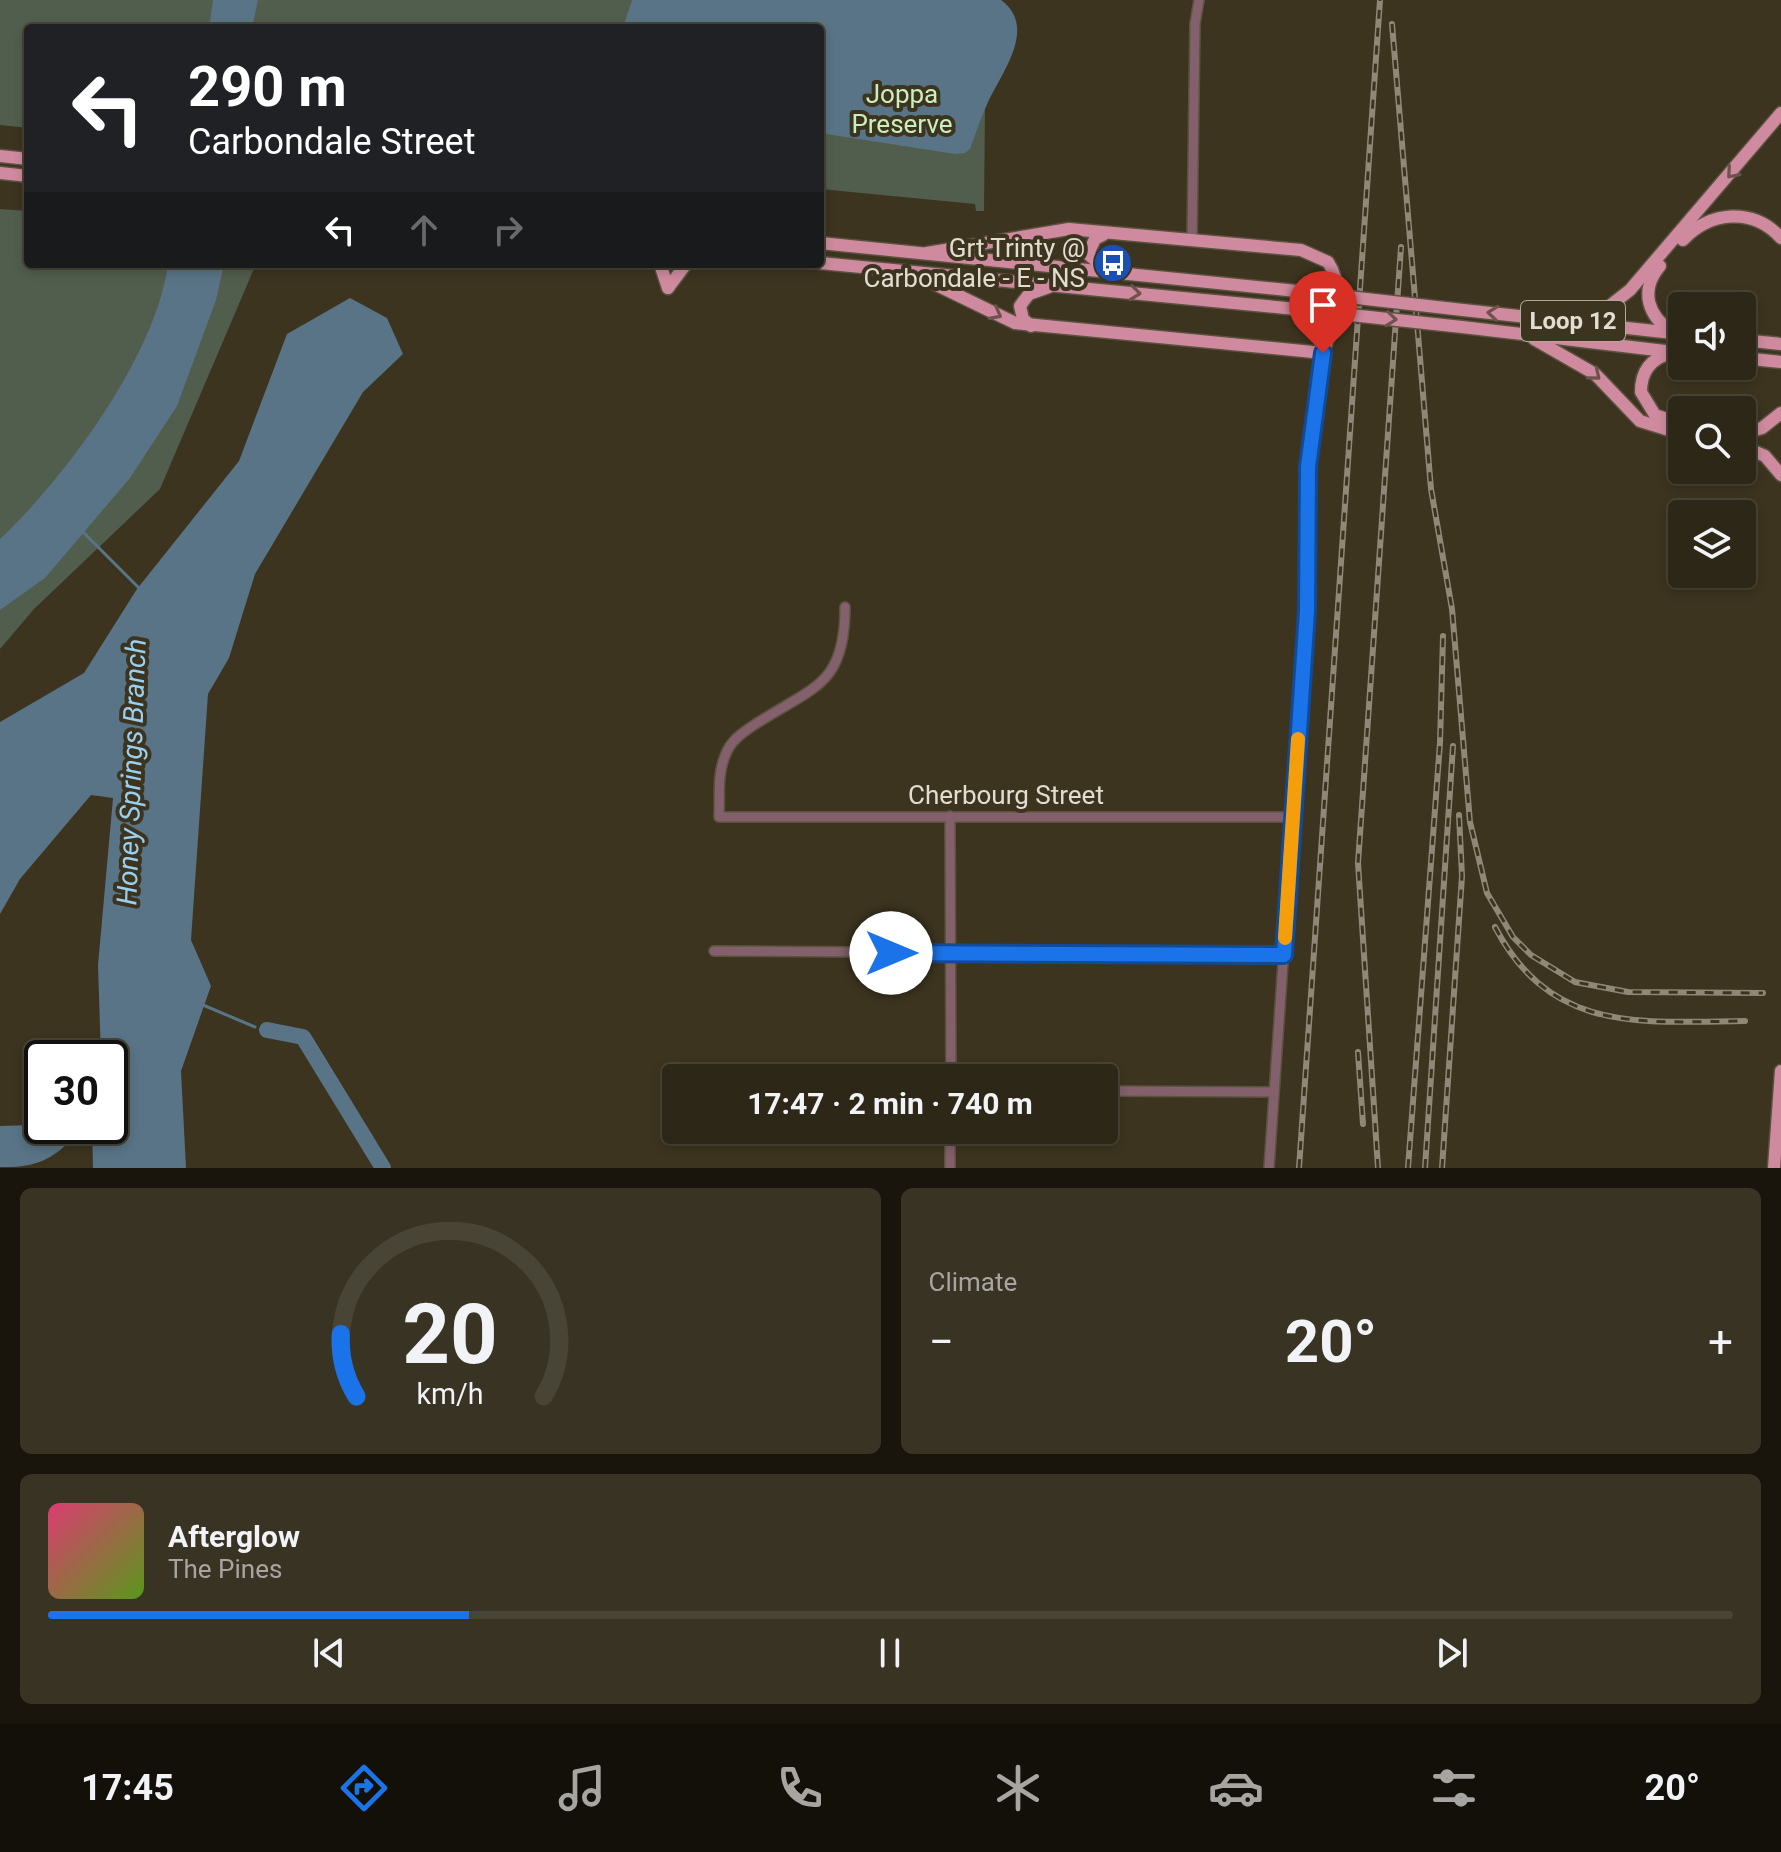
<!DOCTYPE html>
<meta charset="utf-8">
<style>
body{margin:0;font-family:Roboto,sans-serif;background:#393324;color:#f1f3f6;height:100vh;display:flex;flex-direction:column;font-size:30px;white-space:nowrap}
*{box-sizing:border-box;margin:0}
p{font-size:26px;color:#a7a5a1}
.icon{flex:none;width:44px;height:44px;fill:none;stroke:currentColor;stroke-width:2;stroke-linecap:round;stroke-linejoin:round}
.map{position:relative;height:1168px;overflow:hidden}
.drawer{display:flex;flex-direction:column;gap:20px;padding:20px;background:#19150d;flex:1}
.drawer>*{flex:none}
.guide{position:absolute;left:24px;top:24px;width:800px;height:244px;border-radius:8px;box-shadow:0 4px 12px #0003,0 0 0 2px #484436;background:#202124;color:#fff;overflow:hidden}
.buttons{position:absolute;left:1668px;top:292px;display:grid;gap:16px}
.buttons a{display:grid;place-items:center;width:88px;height:88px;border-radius:8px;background:#2d2717;box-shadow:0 4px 12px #0003,0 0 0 2px #484436;font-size:40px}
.speed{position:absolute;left:24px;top:1040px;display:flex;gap:16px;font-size:40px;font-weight:700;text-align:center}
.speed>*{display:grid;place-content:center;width:104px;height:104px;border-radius:50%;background:#2d2717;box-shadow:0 4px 12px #0003,0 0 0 2px #484436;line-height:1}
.speed .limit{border:4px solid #111;border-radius:12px;background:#fff;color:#111}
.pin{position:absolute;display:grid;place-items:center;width:68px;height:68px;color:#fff;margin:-82px -34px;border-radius:50% 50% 50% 0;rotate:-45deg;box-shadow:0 0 8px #0007}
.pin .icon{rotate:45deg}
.me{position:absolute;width:88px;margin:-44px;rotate:90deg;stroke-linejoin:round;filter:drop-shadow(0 0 6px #0008)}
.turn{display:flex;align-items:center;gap:28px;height:168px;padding:0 32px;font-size:36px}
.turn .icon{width:104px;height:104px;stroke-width:2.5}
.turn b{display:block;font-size:56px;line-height:68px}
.lanes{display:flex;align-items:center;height:76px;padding:0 32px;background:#0003;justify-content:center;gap:40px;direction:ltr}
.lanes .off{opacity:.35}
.big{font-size:60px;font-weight:700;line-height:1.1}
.drawer .card{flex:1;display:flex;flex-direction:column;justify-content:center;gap:12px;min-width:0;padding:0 28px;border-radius:12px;background:#393324}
.drawer .dial{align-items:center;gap:0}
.dial svg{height:208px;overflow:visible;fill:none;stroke:#484436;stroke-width:7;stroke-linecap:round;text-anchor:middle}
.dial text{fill:#f1f3f6;stroke:none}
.song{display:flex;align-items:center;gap:24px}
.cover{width:96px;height:96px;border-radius:12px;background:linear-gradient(135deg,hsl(340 70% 55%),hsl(90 70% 35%))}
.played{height:8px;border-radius:4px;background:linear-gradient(90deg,#1a73e8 25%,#484436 25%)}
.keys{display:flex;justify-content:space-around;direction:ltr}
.heat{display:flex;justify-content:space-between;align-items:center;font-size:44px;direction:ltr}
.drawer .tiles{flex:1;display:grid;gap:20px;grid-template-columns:1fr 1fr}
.card:last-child{grid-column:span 2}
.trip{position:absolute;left:662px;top:1064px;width:456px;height:80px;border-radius:8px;background:#2d2717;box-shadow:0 4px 12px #0003,0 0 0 2px #484436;font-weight:700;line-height:80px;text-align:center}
.tabs{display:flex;height:128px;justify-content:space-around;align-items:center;background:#121009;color:#a7a5a1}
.tabs .icon{width:56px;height:56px}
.tabs .active{color:#1a73e8}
.tabs b{font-size:36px;color:#f1f3f6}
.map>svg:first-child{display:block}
.green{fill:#515d4d}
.water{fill:#587486}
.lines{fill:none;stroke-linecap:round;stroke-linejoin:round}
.stream{stroke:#587486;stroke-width:3}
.river{stroke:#587486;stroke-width:16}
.minor-casing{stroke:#5a523f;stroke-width:12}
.major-casing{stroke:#5a523f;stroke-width:15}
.minor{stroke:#83606b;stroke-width:9}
.major{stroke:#cf8a9f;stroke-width:12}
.rail-casing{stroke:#8f8877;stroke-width:6}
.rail{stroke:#3c341f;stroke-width:3;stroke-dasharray:9;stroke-linecap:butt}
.major-bridge-casing{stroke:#5a523f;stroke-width:15;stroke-linecap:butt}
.major-bridge{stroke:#cf8a9f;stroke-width:12}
.oneway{stroke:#6f524c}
.route-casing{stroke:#114b97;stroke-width:20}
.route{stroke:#1a73e8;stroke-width:14}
.slow{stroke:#f59e0b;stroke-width:14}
.labels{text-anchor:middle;stroke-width:8;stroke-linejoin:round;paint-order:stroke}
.shield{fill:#3c341f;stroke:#b0aa9b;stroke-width:2}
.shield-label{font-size:24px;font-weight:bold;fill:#e2ddd0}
.park-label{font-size:26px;fill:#cbeebe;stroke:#3c341f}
.poi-label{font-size:26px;fill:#e2ddd0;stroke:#3c341f;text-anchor:end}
.street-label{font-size:26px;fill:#e2ddd0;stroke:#3c341f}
.water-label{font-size:28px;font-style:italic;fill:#99d0f1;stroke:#3c341f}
</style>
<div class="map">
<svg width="1781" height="1168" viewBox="0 0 1781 1168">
<rect width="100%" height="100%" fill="#3c341f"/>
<g class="green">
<path d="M0,0H986L984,211H976L975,204L820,189V28H28V128L0,125Z"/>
<path d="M0,209L28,211V264H256L160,489L34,609L0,649Z"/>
</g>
<g class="water">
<path d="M213,0H258L252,28H209Z"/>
<path d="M632,0H1001C1038,27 1002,72 988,102C981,117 976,133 970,149L965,153L955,154L820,133V28H623Z"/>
<path d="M168,264H224L216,300L177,406L130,478L45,578L0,610V539C66,477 156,355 168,264Z"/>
<path d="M350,298L387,318L403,354L363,392L255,574L229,658L208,694L191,940L211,986L181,1071L186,1168H93L92,1126H110V1058H101L98,965L113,798L91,795L20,879L0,914V722L84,673L137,589L239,461L287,334Z"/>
<path d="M32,1125L73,1138C51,1161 33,1168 0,1167V1126Z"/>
</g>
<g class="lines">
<g class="stream">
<path d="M80,529L140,589"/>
<path d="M203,1005L255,1027"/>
</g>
<path class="river" d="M267,1030L303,1037L383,1168"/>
<defs>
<g id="minor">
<path d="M1192,240L1195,24L1199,0"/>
<path d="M845,607C845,686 814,686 754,725C742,733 730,741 725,756C717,775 720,797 719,817H1292"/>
<path d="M950,816L951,1078"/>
<path d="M714,951L1284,955"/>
<path d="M1104,1091L1273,1092"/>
<path d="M950,1168V1130"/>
<path d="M1269,1168L1307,611L1308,467L1323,353"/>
</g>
<g id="major">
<path d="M0,156L28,159"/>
<path d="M0,173L28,176"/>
<path d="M1103,235L1095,239L1088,254L1105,269"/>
<path d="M1683,240C1710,211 1753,207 1781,238"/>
<path d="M820,243L1287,290"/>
<path d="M820,263L1286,308"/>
<path d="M660,264L668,288"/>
<path d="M1660,266C1639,291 1648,316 1673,333"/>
<path d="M912,273L1015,323L1323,353C1333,324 1346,289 1328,262L1301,250L1069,229L927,253"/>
<path d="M668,288L686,264"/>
<path d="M1463,310L1682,334"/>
<path d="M1575,322L1602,312L1630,290L1781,113"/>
<path d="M1031,326L1023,319L1020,306L1029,294L1049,287"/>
<path d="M1462,327L1682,353"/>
<path d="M1534,339L1595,374L1640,421L1682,434"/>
<path d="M1742,340L1781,344"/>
<path d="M1669,354C1650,359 1641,372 1641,392L1655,415L1682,424"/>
<path d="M1742,358L1781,362"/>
<path d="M1742,434L1762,428L1781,413"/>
<path d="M1742,446L1765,456L1781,475"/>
<path d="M1774,1168L1781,1071"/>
</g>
</defs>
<use href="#minor" class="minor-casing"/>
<use href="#major" class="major-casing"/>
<use href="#minor" class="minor"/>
<use href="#major" class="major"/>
<defs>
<g id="rail">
<path d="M1392,24L1431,489L1452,609L1470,822L1487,893L1513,937L1531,955L1575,982L1628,992L1763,993"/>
<path d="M1495,927C1551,1034 1641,1022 1745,1021"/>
<path d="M1358,1052L1363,1124"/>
<path d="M1299,1168L1380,0"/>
<path d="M1378,1168L1358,863L1401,247"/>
<path d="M1408,1168L1440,743L1443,636"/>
<path d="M1425,1168L1453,746"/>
<path d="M1442,1168L1462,876L1459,815"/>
</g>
</defs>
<use href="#rail" class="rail-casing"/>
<use href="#rail" class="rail"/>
<defs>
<g id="major-bridge">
<path d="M1287,290L1463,310"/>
<path d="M1286,308L1462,327"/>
</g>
</defs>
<use href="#major-bridge" class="major-bridge-casing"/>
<use href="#major-bridge" class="major-bridge"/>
</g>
<defs><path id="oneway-chevron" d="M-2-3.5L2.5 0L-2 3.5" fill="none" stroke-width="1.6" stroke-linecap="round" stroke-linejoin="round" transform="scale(2)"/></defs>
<g class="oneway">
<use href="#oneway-chevron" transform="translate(1732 173) rotate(131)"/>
<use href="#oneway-chevron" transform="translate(1135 293) rotate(6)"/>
<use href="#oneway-chevron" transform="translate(1493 313) rotate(-174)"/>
<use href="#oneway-chevron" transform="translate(996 314) rotate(28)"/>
<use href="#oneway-chevron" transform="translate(1391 319) rotate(6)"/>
<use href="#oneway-chevron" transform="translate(1595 375) rotate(39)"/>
</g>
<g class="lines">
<defs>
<path id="route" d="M891,953L1284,955L1307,611L1308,467L1323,353"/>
</defs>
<use href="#route" class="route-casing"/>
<use href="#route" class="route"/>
<path class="slow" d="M1285,938L1298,739"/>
</g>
<defs>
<symbol id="bus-disc" viewBox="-11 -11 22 22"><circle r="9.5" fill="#1a4fb4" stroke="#3c341f"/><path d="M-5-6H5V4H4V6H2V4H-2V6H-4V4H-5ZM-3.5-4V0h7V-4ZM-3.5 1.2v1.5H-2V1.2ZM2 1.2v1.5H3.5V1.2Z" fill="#fff"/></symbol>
</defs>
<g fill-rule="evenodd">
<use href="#bus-disc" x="1091" y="241" width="44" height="44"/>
</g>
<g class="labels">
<rect class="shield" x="1521" y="301" width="104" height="40" rx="6"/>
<g class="shield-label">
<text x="1573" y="329">Loop 12</text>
</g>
<g class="park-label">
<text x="902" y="103">Joppa<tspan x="902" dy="30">Preserve</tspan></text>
</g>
<g class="poi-label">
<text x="1085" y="257">Grt Trinty @<tspan x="1085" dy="30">Carbondale - E - NS</tspan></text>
</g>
<g class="street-label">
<text x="1006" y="804">Cherbourg Street</text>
</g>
<g class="water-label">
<text transform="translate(131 772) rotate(-88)" y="10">Honey Springs Branch</text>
</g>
</g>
</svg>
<div class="buttons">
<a><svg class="icon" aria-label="sound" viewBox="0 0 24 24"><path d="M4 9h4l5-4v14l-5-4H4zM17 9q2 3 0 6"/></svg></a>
<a><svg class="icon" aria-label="search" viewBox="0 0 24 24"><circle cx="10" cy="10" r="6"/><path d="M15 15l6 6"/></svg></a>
<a><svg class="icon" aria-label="layers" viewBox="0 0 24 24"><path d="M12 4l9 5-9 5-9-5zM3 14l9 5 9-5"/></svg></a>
</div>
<div class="speed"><div class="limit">30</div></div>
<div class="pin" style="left:1323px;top:353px;background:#d93025"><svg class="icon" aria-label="arrive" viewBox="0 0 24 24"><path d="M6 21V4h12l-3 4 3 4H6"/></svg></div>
<svg class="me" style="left:891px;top:953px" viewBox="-20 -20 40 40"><circle r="19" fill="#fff"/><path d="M0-13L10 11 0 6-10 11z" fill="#1a73e8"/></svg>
<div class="trip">17:47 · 2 min · 740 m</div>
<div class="guide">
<div class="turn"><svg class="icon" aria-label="left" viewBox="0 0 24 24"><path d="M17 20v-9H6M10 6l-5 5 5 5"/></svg><div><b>290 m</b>Carbondale Street</div></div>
<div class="lanes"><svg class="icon" aria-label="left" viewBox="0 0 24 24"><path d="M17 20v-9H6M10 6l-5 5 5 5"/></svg><svg class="icon off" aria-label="ahead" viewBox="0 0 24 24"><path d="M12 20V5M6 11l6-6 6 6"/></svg><svg class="icon off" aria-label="right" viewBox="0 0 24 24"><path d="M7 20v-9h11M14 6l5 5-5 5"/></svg></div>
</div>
</div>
<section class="drawer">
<div class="tiles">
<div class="card dial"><svg viewBox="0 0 100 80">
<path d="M14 69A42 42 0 1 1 86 69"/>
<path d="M14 69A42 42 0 0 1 8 45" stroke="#1a73e8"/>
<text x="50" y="56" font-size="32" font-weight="700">20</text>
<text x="50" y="72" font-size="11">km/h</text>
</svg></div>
<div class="card"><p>Climate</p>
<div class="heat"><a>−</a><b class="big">20°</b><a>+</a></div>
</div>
<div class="card">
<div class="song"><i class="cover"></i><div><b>Afterglow</b><p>The Pines</p></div></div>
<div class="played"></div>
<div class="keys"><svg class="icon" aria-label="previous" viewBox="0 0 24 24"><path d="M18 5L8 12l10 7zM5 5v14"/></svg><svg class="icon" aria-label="pause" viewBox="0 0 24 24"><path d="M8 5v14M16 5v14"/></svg><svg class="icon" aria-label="next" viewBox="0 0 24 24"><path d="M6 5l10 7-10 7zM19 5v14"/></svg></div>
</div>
</div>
</section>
<nav class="tabs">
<b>17:45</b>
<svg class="icon active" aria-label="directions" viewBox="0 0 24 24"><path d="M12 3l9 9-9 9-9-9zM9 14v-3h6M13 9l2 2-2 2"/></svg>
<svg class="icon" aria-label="music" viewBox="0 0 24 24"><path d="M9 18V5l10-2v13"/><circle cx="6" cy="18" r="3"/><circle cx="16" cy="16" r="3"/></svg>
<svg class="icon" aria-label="phone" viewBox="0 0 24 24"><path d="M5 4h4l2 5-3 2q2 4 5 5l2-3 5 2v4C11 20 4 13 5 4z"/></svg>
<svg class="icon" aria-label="climate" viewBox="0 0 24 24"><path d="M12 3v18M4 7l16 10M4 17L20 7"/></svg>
<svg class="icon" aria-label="car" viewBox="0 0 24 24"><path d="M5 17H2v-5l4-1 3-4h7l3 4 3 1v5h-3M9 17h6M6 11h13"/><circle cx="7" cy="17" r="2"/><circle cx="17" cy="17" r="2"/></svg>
<svg class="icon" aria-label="filters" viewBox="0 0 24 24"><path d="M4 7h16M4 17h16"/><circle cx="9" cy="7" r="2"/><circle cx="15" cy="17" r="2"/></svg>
<b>20°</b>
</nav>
